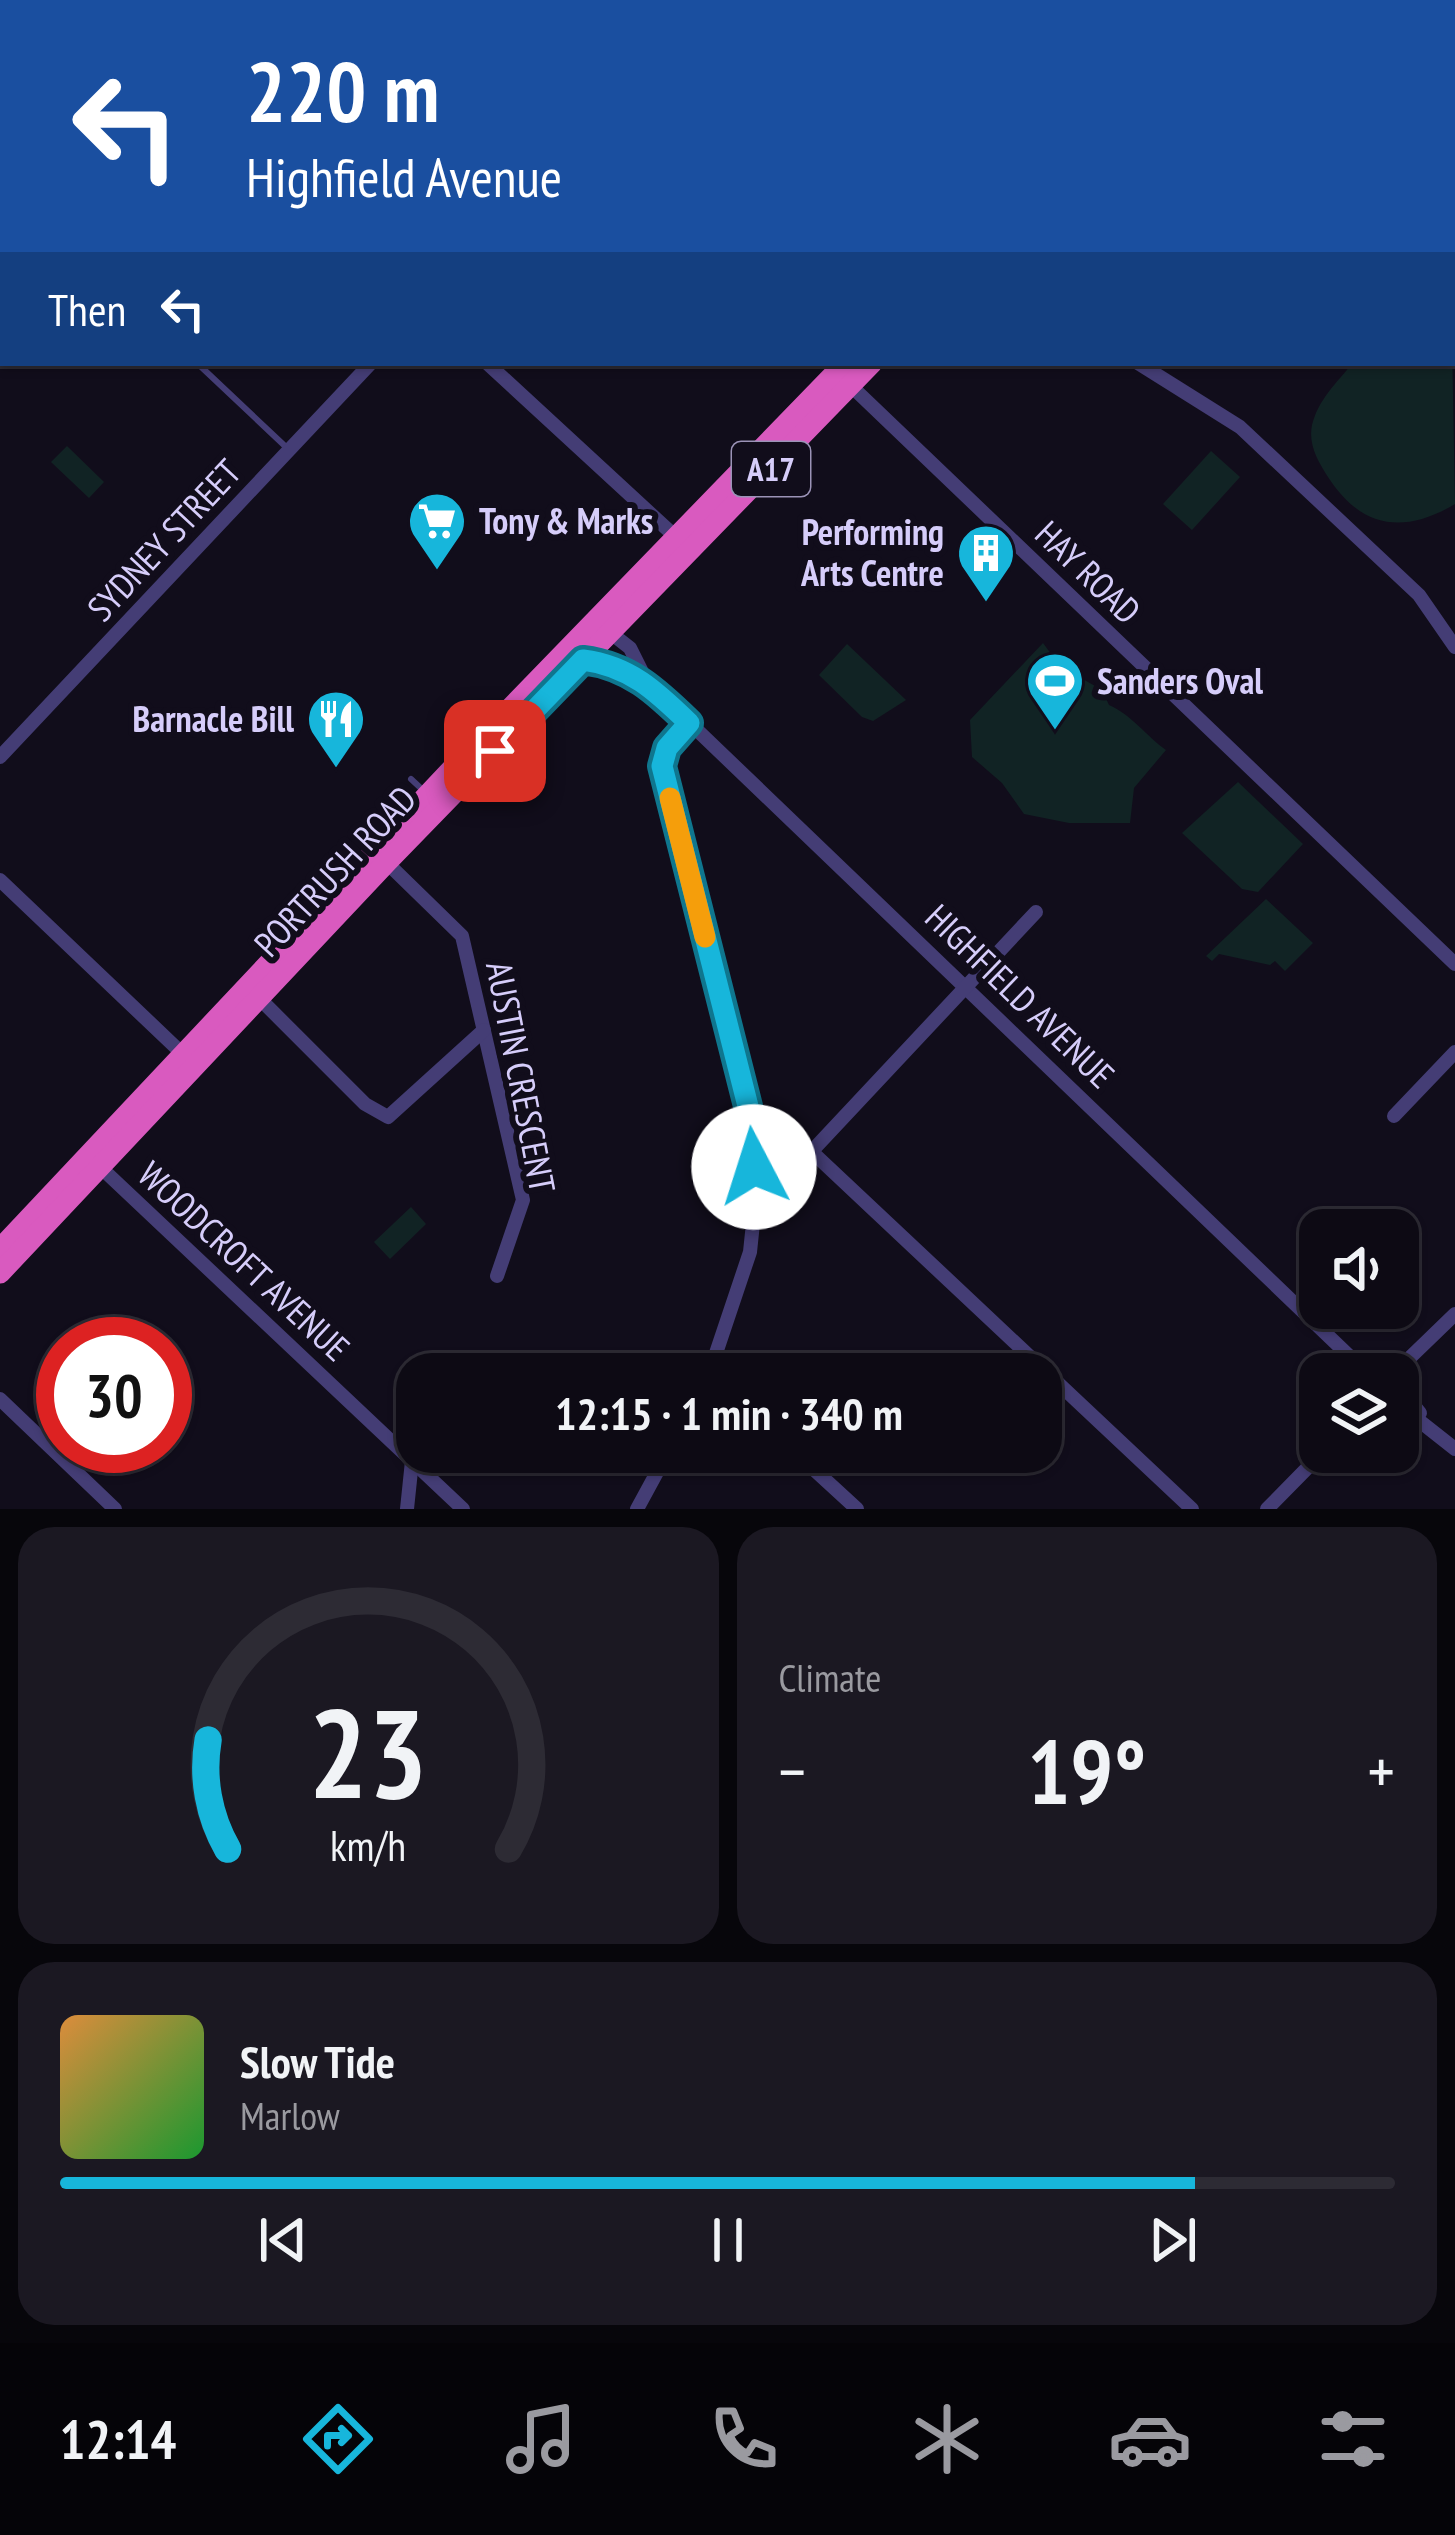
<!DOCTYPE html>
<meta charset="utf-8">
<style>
body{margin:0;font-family:"PT Sans Narrow",sans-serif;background:#1b1822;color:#f1f3f6;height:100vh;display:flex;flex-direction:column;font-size:45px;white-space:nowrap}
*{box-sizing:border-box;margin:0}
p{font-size:39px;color:#9a9aa0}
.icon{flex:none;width:66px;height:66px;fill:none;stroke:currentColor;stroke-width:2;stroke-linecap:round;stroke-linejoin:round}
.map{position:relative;height:1509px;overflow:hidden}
.panel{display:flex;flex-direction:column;gap:18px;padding:18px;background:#07060b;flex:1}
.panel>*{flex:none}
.banner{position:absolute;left:0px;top:0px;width:1455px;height:366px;box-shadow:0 3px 9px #0004,0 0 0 3px #2d2b34;background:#1a4fa0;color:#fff;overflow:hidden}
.controls{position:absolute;left:1299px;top:1209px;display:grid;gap:24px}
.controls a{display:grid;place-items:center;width:120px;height:120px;border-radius:24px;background:#0d0a14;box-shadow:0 3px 9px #0004,0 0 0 3px #2d2b34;font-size:60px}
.speed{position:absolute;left:36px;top:1317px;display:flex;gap:24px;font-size:60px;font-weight:700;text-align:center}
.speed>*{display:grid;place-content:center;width:156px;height:156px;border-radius:50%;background:#0d0a14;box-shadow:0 3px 9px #0004,0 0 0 3px #2d2b34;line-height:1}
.speed .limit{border:18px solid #d22;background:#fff;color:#111}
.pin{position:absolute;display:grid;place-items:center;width:102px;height:102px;color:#fff;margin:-51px;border-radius:24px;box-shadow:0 6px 18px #0006}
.me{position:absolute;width:132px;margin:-66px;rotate:355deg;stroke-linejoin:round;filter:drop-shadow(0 0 9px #0008)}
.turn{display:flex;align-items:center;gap:42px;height:252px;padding:0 48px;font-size:54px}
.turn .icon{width:156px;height:156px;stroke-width:2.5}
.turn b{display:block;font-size:84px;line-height:102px}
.then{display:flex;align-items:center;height:114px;padding:0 48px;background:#0003;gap:24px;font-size:45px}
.big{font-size:90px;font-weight:700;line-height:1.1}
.panel .tile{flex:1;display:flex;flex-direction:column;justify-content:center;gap:18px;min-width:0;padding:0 42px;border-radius:36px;background:#1b1822}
.panel .dial{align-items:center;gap:0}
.dial svg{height:312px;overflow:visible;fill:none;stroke:#2d2b34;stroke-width:7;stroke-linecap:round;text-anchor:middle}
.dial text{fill:#f1f3f6;stroke:none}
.song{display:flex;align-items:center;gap:36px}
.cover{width:144px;height:144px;border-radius:18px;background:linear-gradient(135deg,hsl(30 70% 55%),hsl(130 70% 35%))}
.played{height:12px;border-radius:6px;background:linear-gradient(90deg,#17b6db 85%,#2d2b34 85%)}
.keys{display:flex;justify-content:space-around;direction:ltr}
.heat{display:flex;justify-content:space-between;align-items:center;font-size:66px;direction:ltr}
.panel .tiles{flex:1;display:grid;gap:18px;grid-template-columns:1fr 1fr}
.tile:last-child{grid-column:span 2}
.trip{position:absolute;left:396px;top:1353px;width:666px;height:120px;border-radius:36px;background:#0d0a14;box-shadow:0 3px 9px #0004,0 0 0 3px #2d2b34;font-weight:700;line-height:120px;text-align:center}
.menu{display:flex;height:192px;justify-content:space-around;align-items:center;background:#050408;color:#9a9aa0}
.menu .icon{width:84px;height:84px}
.menu .active{color:#17b6db}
.menu b{font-size:54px;color:#f1f3f6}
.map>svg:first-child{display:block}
.green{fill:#112324}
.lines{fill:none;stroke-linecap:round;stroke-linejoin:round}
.service{stroke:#443d75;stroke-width:6}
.minor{stroke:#443d75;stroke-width:14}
.tertiary{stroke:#443d75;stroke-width:16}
.trunk{stroke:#d95abf;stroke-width:21}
.route-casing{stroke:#0f768e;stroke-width:30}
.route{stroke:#17b6db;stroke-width:21}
.slow{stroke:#f59e0b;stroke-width:21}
.labels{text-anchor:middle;stroke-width:12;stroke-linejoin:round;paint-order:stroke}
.shield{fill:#110d1b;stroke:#9b93b7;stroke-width:3}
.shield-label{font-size:33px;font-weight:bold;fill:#d6cdfa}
.poi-label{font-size:36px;font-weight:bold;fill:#d6cdfa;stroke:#110d1b;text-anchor:start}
.street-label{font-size:36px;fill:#d6cdfa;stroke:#110d1b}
</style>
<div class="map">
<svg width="1455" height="1509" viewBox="0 0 1455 1509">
<rect width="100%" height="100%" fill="#110d1b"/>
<g class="green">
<path d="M1452,340L1455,504C1403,535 1361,528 1328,477C1318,461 1308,445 1312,425C1318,400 1337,382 1353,363H1452Z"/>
<path d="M67,446L104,482L89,498L51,462Z"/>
<path d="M1211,451L1240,477L1192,530L1163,504Z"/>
<path d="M1043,643L1060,666L1102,690L1109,705C1132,715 1146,736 1166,750L1134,788L1130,823H1069L1024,814L1002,783L972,757L970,720Z"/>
<path d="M847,644L906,700L873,721L862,717L819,675Z"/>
<path d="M1238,782L1303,844L1258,892L1242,889L1182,833Z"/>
<path d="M1266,899L1313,943L1285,971L1275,961L1270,965L1219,954L1212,961L1206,956Z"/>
<path d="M411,1207L426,1224L390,1259L374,1242Z"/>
</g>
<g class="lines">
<g class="service">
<path d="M0,219L3,222"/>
<path d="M197,363L286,447"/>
<path d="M411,779L426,793"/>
</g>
<g class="minor">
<path d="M96,0L100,3"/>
<path d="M455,0L459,3"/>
<path d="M1138,0L1141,3"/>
<path d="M238,3L241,0"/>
<path d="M530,3L531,0"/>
<path d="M786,3L789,0"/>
<path d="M1452,129L1455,126"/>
<path d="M0,254L3,251"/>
<path d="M487,363L679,540"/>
<path d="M1138,363L1240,427L1419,595L1455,647"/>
<path d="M848,383L1455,964"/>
<path d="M607,630L630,648L647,682"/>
<path d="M582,660L610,665L647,682L1368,1374"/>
<path d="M689,723L667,748L662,767L752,1122L755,1204L750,1252L709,1374"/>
<path d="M0,757L371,363"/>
<path d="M382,858L462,936L523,1200L497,1276"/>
<path d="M0,880L188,1059"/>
<path d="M259,998L365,1104L388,1117L484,1030"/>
<path d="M1394,1116L1455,1052"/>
<path d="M752,1122L777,1119L1192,1509"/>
<path d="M812,1151L1036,912"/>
<path d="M96,1163L463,1509"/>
<path d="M1393,1374L1455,1314"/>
<path d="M1401,1389L1420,1413"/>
<path d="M0,1399L115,1509"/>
<path d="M1398,1404L1455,1449"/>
<path d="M795,1452L857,1509"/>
<path d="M407,1509L412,1461"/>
<path d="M637,1509L668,1452"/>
<path d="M1267,1509L1323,1452"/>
</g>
<path class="tertiary" d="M1452,296L1455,299"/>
<g class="trunk">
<path d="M1185,3L1188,0"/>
<path d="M1215,3L1218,0"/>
<path d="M0,1249L466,754L845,363"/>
<path d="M0,1273L387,862L872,363"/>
</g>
</g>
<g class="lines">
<defs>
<path id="route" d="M495,751L583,660C630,666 656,691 689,723L667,748L662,766L752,1122L754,1167"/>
</defs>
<use href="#route" class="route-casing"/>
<use href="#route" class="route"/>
<path class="slow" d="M670,798L705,937"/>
</g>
<defs>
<symbol id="supermarket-pin" viewBox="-11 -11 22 30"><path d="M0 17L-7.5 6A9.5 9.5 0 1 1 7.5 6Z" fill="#17b6db" stroke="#110d1b"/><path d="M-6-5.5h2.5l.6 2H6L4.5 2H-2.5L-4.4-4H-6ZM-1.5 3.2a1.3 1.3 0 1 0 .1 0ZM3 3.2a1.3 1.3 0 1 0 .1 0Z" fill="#fff"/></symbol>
<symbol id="building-pin" viewBox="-11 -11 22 30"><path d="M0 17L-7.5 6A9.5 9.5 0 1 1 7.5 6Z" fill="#17b6db" stroke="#110d1b"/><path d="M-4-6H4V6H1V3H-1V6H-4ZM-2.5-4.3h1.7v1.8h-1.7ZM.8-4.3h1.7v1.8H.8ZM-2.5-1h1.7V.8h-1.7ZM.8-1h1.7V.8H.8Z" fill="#fff"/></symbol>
<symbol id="stadium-pin" viewBox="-11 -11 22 30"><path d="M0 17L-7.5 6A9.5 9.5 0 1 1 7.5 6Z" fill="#17b6db" stroke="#110d1b"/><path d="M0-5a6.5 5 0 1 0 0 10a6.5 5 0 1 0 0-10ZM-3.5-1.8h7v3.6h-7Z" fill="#fff"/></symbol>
<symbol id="restaurant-pin" viewBox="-11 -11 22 30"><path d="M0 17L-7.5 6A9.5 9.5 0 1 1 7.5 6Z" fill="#17b6db" stroke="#110d1b"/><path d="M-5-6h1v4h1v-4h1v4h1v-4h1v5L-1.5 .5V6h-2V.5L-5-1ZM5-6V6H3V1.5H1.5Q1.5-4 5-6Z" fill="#fff"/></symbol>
</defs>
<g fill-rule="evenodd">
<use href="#supermarket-pin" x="404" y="488" width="66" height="90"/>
<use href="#building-pin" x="953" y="520" width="66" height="90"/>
<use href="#stadium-pin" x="1022" y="648" width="66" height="90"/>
<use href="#restaurant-pin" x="303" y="686" width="66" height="90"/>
</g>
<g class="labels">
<rect class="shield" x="732" y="442" width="78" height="54" rx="9"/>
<g class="shield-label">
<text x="771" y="481">A17</text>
</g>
<g class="poi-label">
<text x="479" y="534">Tony &amp; Marks</text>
<text x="944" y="545" text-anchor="end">Performing<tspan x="944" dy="41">Arts Centre</tspan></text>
<text x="1097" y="694">Sanders Oval</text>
<text x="294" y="732" text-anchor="end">Barnacle Bill</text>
</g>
<g class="street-label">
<text transform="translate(164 540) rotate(-47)" y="13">SYDNEY STREET</text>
<text transform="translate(1088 572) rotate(44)" y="13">HAY ROAD</text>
<text transform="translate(335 871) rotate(-47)" y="13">PORTRUSH ROAD</text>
<text transform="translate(1020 996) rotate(44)" y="13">HIGHFIELD AVENUE</text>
<text transform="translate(521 1077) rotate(79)" y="13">AUSTIN CRESCENT</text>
<text transform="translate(244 1261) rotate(43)" y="13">WOODCROFT AVENUE</text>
</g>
</g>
</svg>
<div class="controls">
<a><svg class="icon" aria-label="sound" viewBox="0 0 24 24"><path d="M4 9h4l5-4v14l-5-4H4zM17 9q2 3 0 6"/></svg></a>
<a><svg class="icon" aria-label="layers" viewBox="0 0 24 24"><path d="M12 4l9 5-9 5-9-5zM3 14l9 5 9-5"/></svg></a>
</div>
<div class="speed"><div class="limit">30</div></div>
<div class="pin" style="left:495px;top:751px;background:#d93025"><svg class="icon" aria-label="arrive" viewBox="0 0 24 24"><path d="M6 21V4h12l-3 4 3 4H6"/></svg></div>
<svg class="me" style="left:754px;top:1167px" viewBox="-20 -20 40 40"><circle r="19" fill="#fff"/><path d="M0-13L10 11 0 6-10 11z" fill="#17b6db"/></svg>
<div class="trip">12:15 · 1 min · 340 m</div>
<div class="banner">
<div class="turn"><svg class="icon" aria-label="left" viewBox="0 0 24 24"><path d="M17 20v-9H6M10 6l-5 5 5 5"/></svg><div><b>220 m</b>Highfield Avenue</div></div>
<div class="then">Then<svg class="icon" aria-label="left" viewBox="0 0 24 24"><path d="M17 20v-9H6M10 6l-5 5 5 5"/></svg></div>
</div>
</div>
<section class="panel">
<div class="tiles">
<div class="tile dial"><svg viewBox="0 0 100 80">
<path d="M14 69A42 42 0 1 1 86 69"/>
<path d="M14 69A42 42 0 0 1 9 41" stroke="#17b6db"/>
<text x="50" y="56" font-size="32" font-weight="700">23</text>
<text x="50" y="72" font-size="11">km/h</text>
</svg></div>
<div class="tile"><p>Climate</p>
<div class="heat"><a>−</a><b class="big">19°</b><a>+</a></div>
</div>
<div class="tile">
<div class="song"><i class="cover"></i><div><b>Slow Tide</b><p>Marlow</p></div></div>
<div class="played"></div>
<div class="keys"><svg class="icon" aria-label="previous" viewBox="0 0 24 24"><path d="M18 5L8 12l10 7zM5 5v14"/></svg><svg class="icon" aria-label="pause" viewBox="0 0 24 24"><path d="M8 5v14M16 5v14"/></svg><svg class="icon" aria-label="next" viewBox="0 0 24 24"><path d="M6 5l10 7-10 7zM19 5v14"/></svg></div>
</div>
</div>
</section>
<nav class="menu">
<b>12:14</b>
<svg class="icon active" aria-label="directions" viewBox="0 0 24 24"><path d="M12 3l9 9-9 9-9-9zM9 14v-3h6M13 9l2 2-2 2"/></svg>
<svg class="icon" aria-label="music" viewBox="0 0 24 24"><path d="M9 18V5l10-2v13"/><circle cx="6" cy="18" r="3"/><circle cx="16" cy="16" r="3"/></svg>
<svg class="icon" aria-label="phone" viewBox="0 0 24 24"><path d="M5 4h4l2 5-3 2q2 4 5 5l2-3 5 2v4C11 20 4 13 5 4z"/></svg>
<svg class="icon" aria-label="climate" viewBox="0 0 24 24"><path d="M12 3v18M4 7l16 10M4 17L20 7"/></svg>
<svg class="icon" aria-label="car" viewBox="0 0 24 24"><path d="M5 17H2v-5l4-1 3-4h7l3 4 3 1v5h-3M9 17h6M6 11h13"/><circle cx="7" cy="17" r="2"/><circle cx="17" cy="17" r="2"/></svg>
<svg class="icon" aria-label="filters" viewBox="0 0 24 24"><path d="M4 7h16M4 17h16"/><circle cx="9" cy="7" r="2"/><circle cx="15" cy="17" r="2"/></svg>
</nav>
